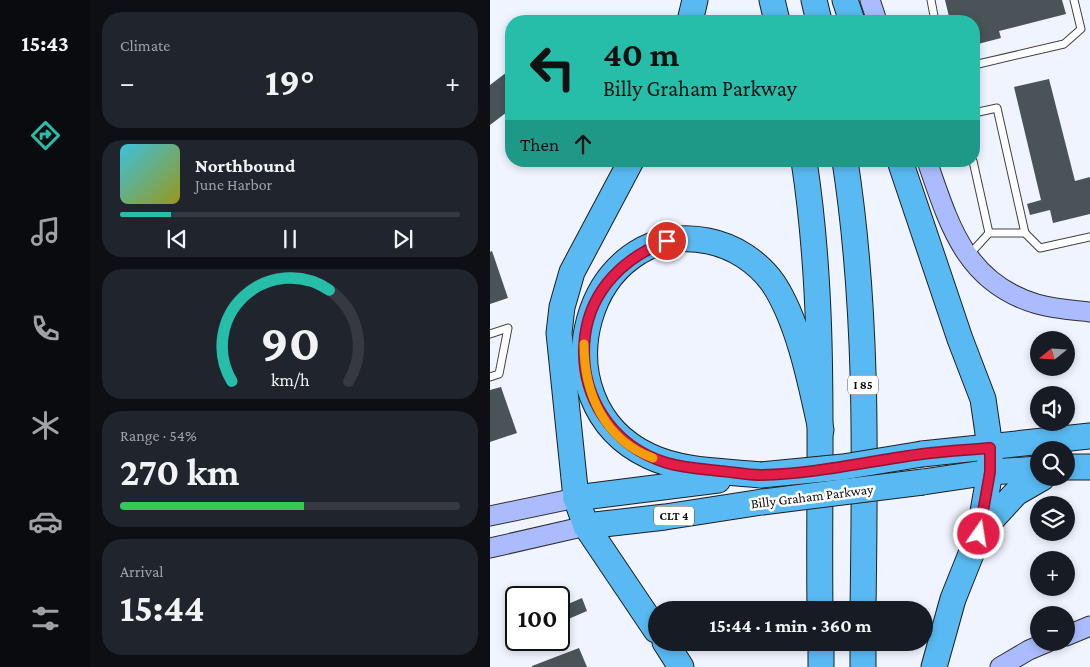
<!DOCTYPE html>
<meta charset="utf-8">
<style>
body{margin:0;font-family:"Crimson Pro",serif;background:#20242c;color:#f1f3f6;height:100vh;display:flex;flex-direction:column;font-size:19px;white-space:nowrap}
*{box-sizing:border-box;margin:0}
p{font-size:16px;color:#9ea1a6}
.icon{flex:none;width:28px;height:28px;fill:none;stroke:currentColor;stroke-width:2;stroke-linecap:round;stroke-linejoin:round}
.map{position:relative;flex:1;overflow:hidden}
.side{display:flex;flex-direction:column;gap:12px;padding:12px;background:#0d0f14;width:400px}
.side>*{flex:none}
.banner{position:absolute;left:15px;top:15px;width:475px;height:152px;border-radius:20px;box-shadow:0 2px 8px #0003;background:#26bea9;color:#111;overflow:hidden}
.needle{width:32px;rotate:252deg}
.buttons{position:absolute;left:540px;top:331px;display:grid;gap:10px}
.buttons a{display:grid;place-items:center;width:45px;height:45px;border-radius:50%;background:#171b24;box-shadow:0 2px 8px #0003;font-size:25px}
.speed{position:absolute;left:15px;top:586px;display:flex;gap:10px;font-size:25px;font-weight:700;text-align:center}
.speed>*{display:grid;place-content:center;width:65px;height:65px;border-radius:50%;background:#171b24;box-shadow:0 2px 8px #0003;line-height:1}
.speed .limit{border:2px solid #111;border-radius:8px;background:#fff;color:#111}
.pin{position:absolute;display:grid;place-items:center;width:42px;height:42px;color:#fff;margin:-21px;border:2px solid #fff;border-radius:50%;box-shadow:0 1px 5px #0007}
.me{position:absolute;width:55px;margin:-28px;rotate:13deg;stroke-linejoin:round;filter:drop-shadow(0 0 4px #0008)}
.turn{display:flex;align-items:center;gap:18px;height:105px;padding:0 15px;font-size:22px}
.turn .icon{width:65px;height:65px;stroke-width:2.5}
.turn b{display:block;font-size:35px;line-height:42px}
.then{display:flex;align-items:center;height:48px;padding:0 15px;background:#0003;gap:10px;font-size:19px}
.big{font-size:38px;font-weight:700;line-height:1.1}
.side .widget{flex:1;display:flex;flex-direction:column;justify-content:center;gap:8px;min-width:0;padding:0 18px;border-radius:20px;background:#20242c}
.side .dial{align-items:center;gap:0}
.dial svg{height:130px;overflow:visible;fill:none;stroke:#363941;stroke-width:7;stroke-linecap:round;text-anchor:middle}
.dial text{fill:#f1f3f6;stroke:none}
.song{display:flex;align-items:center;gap:15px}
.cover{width:60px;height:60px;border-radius:8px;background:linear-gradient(135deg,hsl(190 70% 55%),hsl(60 70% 35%))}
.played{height:5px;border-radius:2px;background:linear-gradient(90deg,#26bea9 15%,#363941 15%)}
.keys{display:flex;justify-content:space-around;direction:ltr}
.heat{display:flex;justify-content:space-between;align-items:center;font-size:28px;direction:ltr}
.charge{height:8px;border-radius:4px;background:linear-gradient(90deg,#34c759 54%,#363941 0)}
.trip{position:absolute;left:158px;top:601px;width:285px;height:50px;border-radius:25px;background:#171b24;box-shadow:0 2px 8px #0003;font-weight:700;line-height:50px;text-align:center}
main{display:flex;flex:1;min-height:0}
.tabs{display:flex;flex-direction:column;width:90px;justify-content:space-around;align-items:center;background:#090b0e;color:#9ea1a6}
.tabs .icon{width:35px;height:35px}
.tabs .on{color:#26bea9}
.tabs b{font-size:22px;color:#f1f3f6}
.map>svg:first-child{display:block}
.building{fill:#4a5357}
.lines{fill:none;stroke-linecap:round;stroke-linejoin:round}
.lane-casing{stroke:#414141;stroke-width:9}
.secondary-casing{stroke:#303030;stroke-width:21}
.highway-casing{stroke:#1f1f1f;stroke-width:27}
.lane{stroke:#fff;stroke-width:7}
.secondary{stroke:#abbcfe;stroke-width:19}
.highway{stroke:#59baf3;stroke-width:25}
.highway-bridge-casing{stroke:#1f1f1f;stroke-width:27;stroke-linecap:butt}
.highway-bridge{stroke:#59baf3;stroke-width:25}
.route-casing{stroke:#92132f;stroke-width:12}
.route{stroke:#e11d48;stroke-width:9}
.slow{stroke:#f59e0b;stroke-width:9}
.labels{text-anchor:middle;stroke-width:5;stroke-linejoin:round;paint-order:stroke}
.shield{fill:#fff;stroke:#565656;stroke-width:1}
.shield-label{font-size:12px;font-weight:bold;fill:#0e0e0e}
.street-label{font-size:14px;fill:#0e0e0e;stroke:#fff}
</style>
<main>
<nav class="tabs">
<b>15:43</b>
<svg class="icon on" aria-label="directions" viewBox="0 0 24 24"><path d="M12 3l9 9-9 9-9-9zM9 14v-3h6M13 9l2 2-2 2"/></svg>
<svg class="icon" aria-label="music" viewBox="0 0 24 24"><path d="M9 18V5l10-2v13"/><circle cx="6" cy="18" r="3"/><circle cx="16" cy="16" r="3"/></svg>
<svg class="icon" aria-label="phone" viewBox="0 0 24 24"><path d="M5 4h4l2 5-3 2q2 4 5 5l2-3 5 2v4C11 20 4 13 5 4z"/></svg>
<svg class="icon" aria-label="climate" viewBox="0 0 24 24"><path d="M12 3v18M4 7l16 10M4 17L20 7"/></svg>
<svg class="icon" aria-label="car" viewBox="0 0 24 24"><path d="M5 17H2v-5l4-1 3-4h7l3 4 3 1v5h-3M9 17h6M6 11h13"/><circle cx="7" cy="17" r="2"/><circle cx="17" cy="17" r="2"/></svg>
<svg class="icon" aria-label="filters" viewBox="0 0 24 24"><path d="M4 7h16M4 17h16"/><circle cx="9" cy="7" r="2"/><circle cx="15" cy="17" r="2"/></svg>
</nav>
<section class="side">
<div class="widget"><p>Climate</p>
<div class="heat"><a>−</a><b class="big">19°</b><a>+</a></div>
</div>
<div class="widget">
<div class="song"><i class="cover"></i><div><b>Northbound</b><p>June Harbor</p></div></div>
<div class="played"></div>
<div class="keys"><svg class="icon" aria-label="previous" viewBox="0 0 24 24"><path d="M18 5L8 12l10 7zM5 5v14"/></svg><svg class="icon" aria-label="pause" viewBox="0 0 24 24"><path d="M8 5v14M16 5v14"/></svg><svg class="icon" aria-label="next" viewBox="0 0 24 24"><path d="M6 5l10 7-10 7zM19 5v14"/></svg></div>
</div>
<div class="widget dial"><svg viewBox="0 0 100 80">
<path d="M14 69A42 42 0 1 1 86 69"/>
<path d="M14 69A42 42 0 0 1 74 13" stroke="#26bea9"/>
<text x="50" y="56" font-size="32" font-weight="700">90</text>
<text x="50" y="72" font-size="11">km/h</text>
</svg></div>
<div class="widget"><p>Range · 54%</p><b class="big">270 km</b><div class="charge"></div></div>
<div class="widget"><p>Arrival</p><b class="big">15:44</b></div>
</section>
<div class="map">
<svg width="600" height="667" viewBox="0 0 600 667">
<rect width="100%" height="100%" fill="#eff4ff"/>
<g class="building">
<path d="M455,0H572L576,14L509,31L511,38L484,45V21H460Z"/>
<path d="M21,69V109L0,125V85Z"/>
<path d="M559,79L585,181L600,177V214L563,223L560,210L540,215L537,204L551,200L524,87Z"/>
<path d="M2,251L18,298L0,304V252Z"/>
<path d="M11,387L27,433L0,442V390Z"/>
<path d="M92,598L97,611L69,623V608Z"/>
<path d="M89,648L97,667H42V666Z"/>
</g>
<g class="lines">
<defs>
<g id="lane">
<path d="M441,0L445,21"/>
<path d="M484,65L574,44L591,29L584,0"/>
<path d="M483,161L499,233"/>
<path d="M535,233L550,248L600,237"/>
<path d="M479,255L499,233H535L507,108L484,113"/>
<path d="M0,334L18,328L9,374L0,377"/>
</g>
<g id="secondary">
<path d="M380,0L387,21"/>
<path d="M437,161C459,224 475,283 547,304C564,309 582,310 600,312"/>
<path d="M0,516L86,498"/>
<path d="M0,548L96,526"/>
<path d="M576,636L600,626"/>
<path d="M510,667L539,650L558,642"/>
</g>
<g id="highway">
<path d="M282,0L287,21"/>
<path d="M324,0L329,21"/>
<path d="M355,0L362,21"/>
<path d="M200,21L205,0"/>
<path d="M141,161L82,272L72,307L69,333L86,498L96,526L166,630"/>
<path d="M314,161C337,310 328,460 330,610"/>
<path d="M355,161C378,310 375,460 373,610"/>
<path d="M410,161L470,339L493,399L500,447V472L489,534L463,599L444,667"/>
<path d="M432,454L600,436"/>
<path d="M576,467H600"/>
<path d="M271,475C235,471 192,472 159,456C43,401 97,217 218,241C244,246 268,262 283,283C309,322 321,384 331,430"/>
<path d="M433,482L500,472L549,469"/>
<path d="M86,498L228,480"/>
<path d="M96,526L175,517L272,502"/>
<path d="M492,530L526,493L552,478"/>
<path d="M175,642L191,667"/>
<path d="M331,667V642"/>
<path d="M373,667V642"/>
</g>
</defs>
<use href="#lane" class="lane-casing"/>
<use href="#secondary" class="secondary-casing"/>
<use href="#highway" class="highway-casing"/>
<use href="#lane" class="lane"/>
<use href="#secondary" class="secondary"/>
<use href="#highway" class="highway"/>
<defs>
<g id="highway-bridge">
<path d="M271,475L353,467L432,454"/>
<path d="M272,502L433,482"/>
</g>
</defs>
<use href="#highway-bridge" class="highway-bridge-casing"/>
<use href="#highway-bridge" class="highway-bridge"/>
</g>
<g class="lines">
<defs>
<path id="route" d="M177,241C135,257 101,289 95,336C88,394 121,446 177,463C194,468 213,469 230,471C243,472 258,475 271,475C325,474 379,461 432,454C455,451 477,450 500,448V472L489,534"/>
</defs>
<use href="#route" class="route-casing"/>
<use href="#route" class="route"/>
<path class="slow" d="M94,344C94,393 114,440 163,458"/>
</g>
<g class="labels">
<g class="shield">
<rect x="358" y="375.5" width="30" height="19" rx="4"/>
<rect x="164" y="506.5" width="40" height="19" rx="4"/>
</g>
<g class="shield-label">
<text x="373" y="389">I 85</text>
<text x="184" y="520">CLT 4</text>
</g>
<g class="street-label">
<text transform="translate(322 496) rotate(-7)" y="5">Billy Graham Parkway</text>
</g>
</g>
</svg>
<div class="buttons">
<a><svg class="needle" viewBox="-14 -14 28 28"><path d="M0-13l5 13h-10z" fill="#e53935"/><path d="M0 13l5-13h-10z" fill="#9ea1a6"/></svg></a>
<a><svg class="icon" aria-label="sound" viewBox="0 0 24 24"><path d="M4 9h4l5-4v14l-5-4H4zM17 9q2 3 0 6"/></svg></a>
<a><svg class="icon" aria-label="search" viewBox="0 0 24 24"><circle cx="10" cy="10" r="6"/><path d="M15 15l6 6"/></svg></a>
<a><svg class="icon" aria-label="layers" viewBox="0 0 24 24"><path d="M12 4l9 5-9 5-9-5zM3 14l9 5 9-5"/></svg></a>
<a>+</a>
<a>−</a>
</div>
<div class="speed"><div class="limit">100</div></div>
<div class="pin" style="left:177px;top:241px;background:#d93025"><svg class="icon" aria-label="arrive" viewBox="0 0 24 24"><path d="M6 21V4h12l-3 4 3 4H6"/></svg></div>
<svg class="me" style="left:489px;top:534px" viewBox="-20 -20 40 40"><circle r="17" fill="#e11d48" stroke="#fff" stroke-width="3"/><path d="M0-11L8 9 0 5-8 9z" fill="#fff"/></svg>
<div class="trip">15:44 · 1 min · 360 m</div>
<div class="banner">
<div class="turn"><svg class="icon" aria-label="left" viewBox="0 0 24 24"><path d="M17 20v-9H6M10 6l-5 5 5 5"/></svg><div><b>40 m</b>Billy Graham Parkway</div></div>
<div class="then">Then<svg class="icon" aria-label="ahead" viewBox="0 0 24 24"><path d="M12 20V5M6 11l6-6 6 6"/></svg></div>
</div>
</div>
</main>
